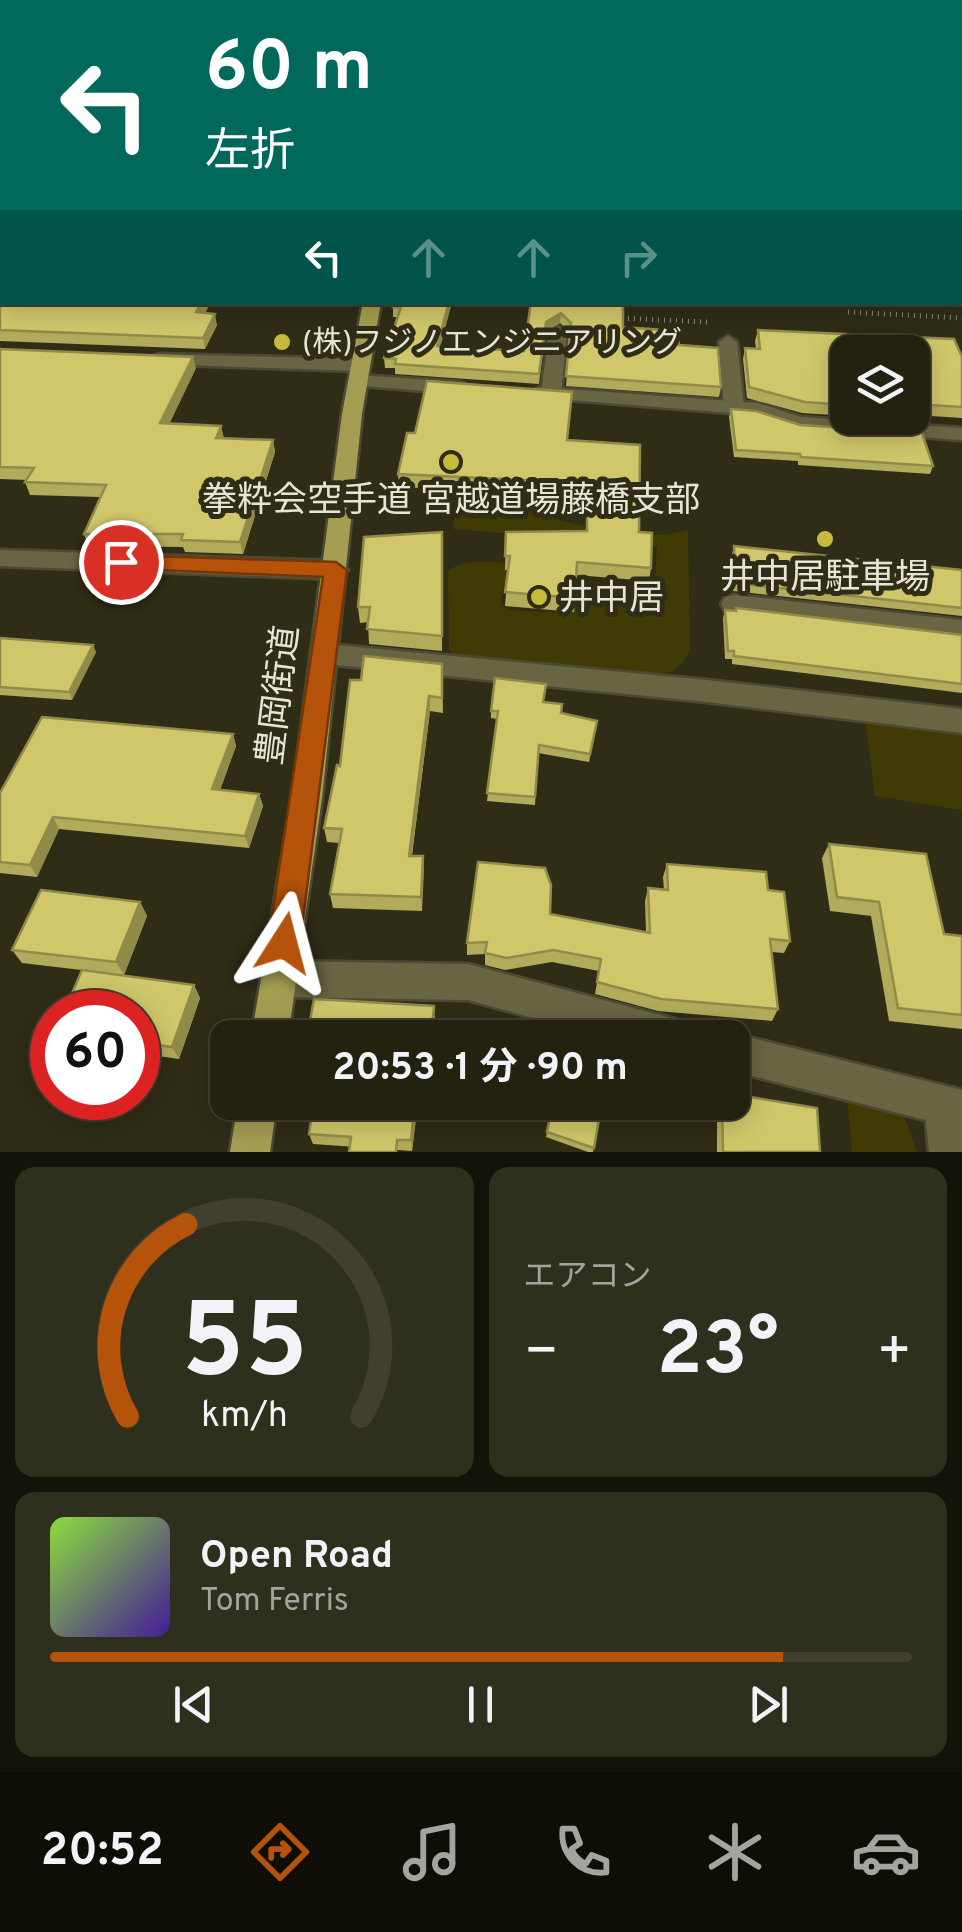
<!DOCTYPE html>
<html lang="ja">
<meta charset="utf-8">
<style>
body{margin:0;font-family:Overpass,"Noto Sans JP",sans-serif;background:#2f2f1e;color:#f1f3f6;height:100vh;display:flex;flex-direction:column;font-size:38px;white-space:nowrap}
*{box-sizing:border-box;margin:0}
p{font-size:32px;color:#a3a49f}
.icon{flex:none;width:55px;height:55px;fill:none;stroke:currentColor;stroke-width:2;stroke-linecap:round;stroke-linejoin:round}
.map{position:relative;height:1152px;overflow:hidden}
.side{display:flex;flex-direction:column;gap:15px;padding:15px;background:#131309;flex:1}
.side>*{flex:none}
.guide{position:absolute;left:0px;top:0px;width:962px;height:305px;box-shadow:0 5px 25px #0003,0 0 0 2px #403f30;background:#00695c;color:#fff;overflow:hidden}
.fabs{position:absolute;left:830px;top:335px;display:grid;gap:20px}
.fabs a{display:grid;place-items:center;width:100px;height:100px;border-radius:20px;background:#232210;box-shadow:0 5px 25px #0003,0 0 0 2px #403f30;font-size:50px}
.speed{position:absolute;left:30px;top:990px;display:flex;gap:20px;font-size:50px;font-weight:700;text-align:center}
.speed>*{display:grid;place-content:center;width:130px;height:130px;border-radius:50%;background:#232210;box-shadow:0 5px 25px #0003,0 0 0 2px #403f30;line-height:1}
.speed .limit{border:15px solid #d22;background:#fff;color:#111}
.pin{position:absolute;display:grid;place-items:center;width:85px;height:85px;color:#fff;margin:-42px;border:5px solid #fff;border-radius:50%;box-shadow:0 2px 10px #0007}
.me{position:absolute;width:110px;margin:-55px;rotate:9deg;stroke-linejoin:round;filter:drop-shadow(0 0 8px #0008)}
.turn{display:flex;align-items:center;gap:35px;height:210px;padding:0 40px;font-size:45px}
.turn .icon{width:130px;height:130px;stroke-width:2.5}
.turn b{display:block;font-size:70px;line-height:85px}
.lanes{display:flex;align-items:center;height:95px;padding:0 40px;background:#0003;justify-content:center;gap:50px;direction:ltr}
.lanes .off{opacity:.35}
.big{font-size:75px;font-weight:700;line-height:1.1}
.side .widget{flex:1;display:flex;flex-direction:column;justify-content:center;gap:15px;min-width:0;padding:0 35px;border-radius:20px;background:#2f2f1e}
.side .dial{align-items:center;gap:0}
.dial svg{height:260px;overflow:visible;fill:none;stroke:#403f30;stroke-width:7;stroke-linecap:round;text-anchor:middle}
.dial text{fill:#f1f3f6;stroke:none}
.song{display:flex;align-items:center;gap:30px}
.cover{width:120px;height:120px;border-radius:15px;background:linear-gradient(135deg,hsl(90 70% 55%),hsl(260 70% 35%))}
.played{height:10px;border-radius:5px;background:linear-gradient(90deg,#b45309 85%,#403f30 85%)}
.keys{display:flex;justify-content:space-around;direction:ltr}
.heat{display:flex;justify-content:space-between;align-items:center;font-size:55px;direction:ltr}
.side .tiles{flex:1;display:grid;gap:15px;grid-template-columns:1fr 1fr}
.widget:last-child{grid-column:span 2}
.trip{position:absolute;left:210px;top:1020px;width:540px;height:100px;border-radius:20px;background:#232210;box-shadow:0 5px 25px #0003,0 0 0 2px #403f30;font-weight:700;line-height:100px;text-align:center}
.dock{display:flex;height:160px;justify-content:space-around;align-items:center;background:#0e0e06;color:#a3a49f}
.dock .icon{width:70px;height:70px}
.dock .active{color:#b45309}
.dock b{font-size:45px;color:#f1f3f6}
.map>svg:first-child{display:block}
.green{fill:#403b04}
.lines{fill:none;stroke-linecap:round;stroke-linejoin:round}
.lane-casing{stroke:#4c4a35;stroke-width:5}
.street-casing{stroke:#4c4a35;stroke-width:5}
.secondary-casing{stroke:#4c4a35;stroke-width:5}
.primary-casing{stroke:#4c4a35;stroke-width:5}
.path{stroke:#8b8a77;stroke-width:5;stroke-dasharray:1 5;stroke-linecap:butt}
.lane{fill:#686542;fill-rule:evenodd}
.street{fill:#686542;fill-rule:evenodd}
.secondary{fill:#8a854c;fill-rule:evenodd}
.primary{fill:#a49d52;fill-rule:evenodd}
.wall{fill:#b2ab5b}
.shaded-wall{fill:#918b4a}
.building{fill:#cfc76a;stroke:#918b4a;stroke-width:2.5}
.route{fill:#b45309;stroke:#753606;stroke-width:2.5}
.poi-dot{fill:#c6bc3c;stroke:#2f2d16;stroke-width:4}
.labels{text-anchor:middle;stroke-width:10;stroke-linejoin:round;paint-order:stroke}
.far-poi-label{font-size:30px;fill:#e6e5d6;stroke:#2f2d16;text-anchor:start}
.poi-label{font-size:35px;fill:#e6e5d6;stroke:#2f2d16}
.street-label{font-size:35px;fill:#e6e5d6;stroke:#2f2d16}
</style>
<div class="map">
<svg width="962" height="1152" viewBox="0 0 962 1152">
<rect width="100%" height="100%" fill="#2f2d16"/>
<g class="green">
<path d="M456,505C482,506 509,506 534,513C584,526 637,544 688,530L690,649C683,667 673,672 656,676L457,658L449,650L448,571C467,556 498,563 521,564L518,578L504,584L501,603L509,610L569,613L577,606L579,589L585,581L651,584L655,581L657,546L453,529Z"/>
<path d="M865,719L962,731V810L875,796Z"/>
<path d="M847,1098L902,1111L917,1152H852Z"/>
</g>
<g class="lines">
<defs>
<g id="lane">
<rect x="0" y="18" width="2" height="6"/>
<path d="M558,326L567,332L561,394L551,400L541,394L549,332Z"/>
<path d="M728,336L737,342L744,408L734,414L724,408L719,342Z"/>
<path d="M160,354L360,359L370,365L360,371L153,364V356Z"/>
<path d="M734,595L962,620V640L725,611L721,604L725,597Z"/>
<path d="M326,644L707,680L962,709V733L707,702L326,664L316,661L312,654L316,647Z"/>
<path d="M278,961L468,964L675,1019L688,1025L693,1038H606L468,1000L278,997L265,991L260,979L265,967Z"/>
<path d="M732,1033L962,1090V1152H929L926,1120L732,1071V1038H722Z"/>
</g>
<g id="street">
<path d="M358,375L461,382L471,388L461,394L351,385L348,381Z"/>
<path d="M540,387L758,403L801,417L962,428V440L798,429L755,415L533,397L530,393Z"/>
<path d="M0,550L336,561L348,570L336,579L0,566Z"/>
</g>
<path id="secondary" d="M960,85L962,86V94L960,93Z"/>
<g id="primary">
<path d="M363,302H381L362,414L322,798L288,1038H251L292,798L342,414Z"/>
<path d="M238,1102H277L270,1152H230Z"/>
</g>
</defs>
<use href="#lane" class="lane-casing"/>
<use href="#street" class="street-casing"/>
<use href="#secondary" class="secondary-casing"/>
<use href="#primary" class="primary-casing"/>
<g class="path">
<path d="M848,312L962,318"/>
<path d="M616,318L708,322"/>
</g>
<use href="#lane" class="lane"/>
<use href="#street" class="street"/>
<use href="#secondary" class="secondary"/>
<use href="#primary" class="primary"/>
</g>
<g class="wall">
<path d="M0,0H428L427,2H2V7H0Z"/>
<path d="M2,96V302H211L205,313L217,325L205,349L0,341V208L1,205H0V98Z"/>
<path d="M394,302H452L440,346L524,351L531,302L623,327L679,345L721,387L719,397L566,386L570,332L560,323L545,332L539,384L395,374V368H385L384,358L398,317H393V307Z"/>
<path d="M758,330L962,357V418L915,415L913,421L863,418H912V352H848V416L802,413L747,398L743,359L745,348L756,349L755,341Z"/>
<path d="M0,349L196,368L169,424L224,439L273,440L275,452L243,554L185,552L183,547L88,546L84,534L100,497L30,495L25,482L27,480L0,479Z"/>
<path d="M731,409L933,466L930,474L798,465V461L734,457L729,417Z"/>
<path d="M567,440L639,532L651,568L649,581L576,575L574,612L505,606L508,570H505L506,532L586,531V496L399,487L398,474Z"/>
<path d="M442,532V651L369,644L368,622L360,623L358,607Z"/>
<path d="M734,546L962,570V616L733,591L732,554Z"/>
<path d="M736,608L962,635V693L732,664V659H725L723,618L725,610L735,611Z"/>
<path d="M0,638L96,652L72,700L0,695Z"/>
<path d="M442,664L443,713L430,711L412,856H423L422,911L333,908L330,894L339,843L327,842L324,828L361,680Z"/>
<path d="M544,702L561,713L597,721L589,762L538,753L535,805L487,801L497,719L491,718V711Z"/>
<path d="M233,734L236,746L220,790L259,794L263,806L249,848L59,829L37,877L0,873V793Z"/>
<path d="M829,844L944,934L962,936V1029L889,1021L871,916L830,911L822,858Z"/>
<path d="M667,864L768,890L790,941L784,953L771,952L778,1009L772,1021L658,1011L595,994L599,971L552,962L505,970L485,965V954L467,955V943L550,914L646,932L645,901L648,888L664,890L663,877Z"/>
<path d="M140,902L147,916L124,975L22,963L12,950Z"/>
<path d="M194,985L200,998L179,1059L138,1053V1012Z"/>
<path d="M418,1102L412,1151L313,1144L309,1134Z"/>
<path d="M553,1102H602L593,1152H588L546,1137Z"/>
<path d="M717,1102H732L820,1152H717Z"/>
</g>
<g class="shaded-wall">
<path d="M202,302H211L199,323L196,312Z"/>
<path d="M449,302H452L438,356L437,346Z"/>
<path d="M561,313L560,323L545,332L539,384L546,322Z"/>
<path d="M215,314L217,325L205,349L203,338Z"/>
<path d="M193,357L196,368L164,435L160,423Z"/>
<path d="M221,426L224,438H216Z"/>
<path d="M273,440L275,452L243,554L240,542Z"/>
<path d="M93,645L96,652L72,700L69,692Z"/>
<path d="M429,696L430,711L410,870L409,856Z"/>
<path d="M233,734L236,746L216,801L212,789Z"/>
<path d="M259,794L263,806L249,848L245,836Z"/>
<path d="M53,817L59,829L37,877L30,865Z"/>
<path d="M423,856L424,871L422,911L421,897Z"/>
<path d="M140,902L147,916L124,975L116,962Z"/>
<path d="M194,985L200,998L179,1059L172,1047Z"/>
<path d="M434,1006L435,1018L433,1038H431Z"/>
<path d="M415,1102H418L412,1151L411,1140Z"/>
</g>
<g class="building">
<path d="M11,0H423L421,2H45L47,1Z"/>
<path d="M465,0H962V11H960V2H464Z"/>
<path d="M960,23H962V64L960,63Z"/>
<path d="M2,96V302H202L196,312L215,314L203,338L0,330V208L2,197L0,196V98Z"/>
<path d="M960,163H962V211L960,218Z"/>
<path d="M960,218L962,219V267H960Z"/>
<path d="M394,302H449L437,346L524,351L531,302H623V327L678,331L679,345L718,348L721,387L566,376L571,323L561,313L546,322L539,374L395,364L396,359L384,358L401,307H393Z"/>
<path d="M758,330L954,339L962,357V407L915,404L917,410L912,409V352H848V405L805,402L749,387L745,348L760,349Z"/>
<path d="M0,349L193,357L160,423L221,426L216,438L273,440L240,542L181,540L183,534H84L106,485L25,482L34,468L0,467Z"/>
<path d="M427,381L572,392L567,440L640,445L639,532L652,533L651,568L577,562L575,598L505,592L510,556H505L506,532L587,531V483L398,474L407,433H415Z"/>
<path d="M731,409L756,411L800,425L922,433L933,466L801,457L800,454L736,450Z"/>
<path d="M442,532V636L367,629L370,607H358L364,537Z"/>
<path d="M734,546L962,570V608L735,583Z"/>
<path d="M736,608L962,635V684L734,656V651H728L725,610L736,611Z"/>
<path d="M0,638L93,645L69,692L0,687Z"/>
<path d="M364,656L442,664V698L429,696L409,856H423L421,897L330,894L342,829L324,828L337,765L340,766L350,680H361Z"/>
<path d="M495,678L546,684L543,702L562,704L561,713L597,721L590,754L539,745L535,797L487,793L498,711H491Z"/>
<path d="M42,717L233,734L212,789L259,794L245,836L53,817L30,865L0,862V793Z"/>
<path d="M829,844L926,854L944,934L962,936V1015L898,1008L879,902L837,897Z"/>
<path d="M478,862L545,868L551,885L550,914L650,933L648,888L668,890L667,864L766,872L768,890L784,892L790,941L770,939L778,1009L661,999L597,982L601,959L553,950L506,958L485,953L487,942L467,943Z"/>
<path d="M41,890L140,902L116,962L12,950Z"/>
<path d="M82,970L194,985L172,1047L138,1042V1012H64Z"/>
<path d="M314,999L434,1006L431,1038H307Z"/>
<path d="M569,1030L588,1035L589,1030L635,1035L634,1038H567Z"/>
<path d="M732,1094L817,1108L820,1152H723L722,1102H732Z"/>
<path d="M314,1102H415L411,1140H397L396,1152H349L351,1137L309,1134Z"/>
<path d="M553,1102H602L594,1148L547,1132Z"/>
</g>
<path class="route" d="M121,555L336,562L347,570L300,943L295,953L284,958L273,953L268,943L323,577L113,568L110,562L113,557Z"/>
<g class="poi-dot">
<circle cx="282" cy="342" r="10"/>
<circle cx="451" cy="462" r="10"/>
<circle cx="825" cy="539" r="10"/>
<circle cx="539" cy="597" r="10"/>
</g>
<g class="labels">
<g class="far-poi-label">
<text x="302" y="352">(株)フジノエンジニアリング</text>
</g>
<g class="poi-label">
<text x="451" y="511">拳粋会空手道 宮越道場藤橋支部</text>
<text x="825" y="588">井中居駐車場</text>
<text x="559" y="609" text-anchor="start">井中居</text>
</g>
<g class="street-label">
<text transform="translate(277 695) rotate(-83)" y="12">豊岡街道</text>
</g>
</g>
</svg>
<div class="fabs">
<a><svg class="icon" aria-label="layers" viewBox="0 0 24 24"><path d="M12 4l9 5-9 5-9-5zM3 14l9 5 9-5"/></svg></a>
</div>
<div class="speed"><div class="limit">60</div></div>
<div class="pin" style="left:121px;top:562px;background:#d93025"><svg class="icon" aria-label="arrive" viewBox="0 0 24 24"><path d="M6 21V4h12l-3 4 3 4H6"/></svg></div>
<svg class="me" style="left:284px;top:943px" viewBox="-20 -20 40 40"><path d="M0-17L14 15 0 8-14 15z" fill="#b45309" stroke="#fff" stroke-width="4"/></svg>
<div class="trip">20:53 · 1 分 · 90 m</div>
<div class="guide">
<div class="turn"><svg class="icon" aria-label="left" viewBox="0 0 24 24"><path d="M17 20v-9H6M10 6l-5 5 5 5"/></svg><div><b>60 m</b>左折</div></div>
<div class="lanes"><svg class="icon" aria-label="left" viewBox="0 0 24 24"><path d="M17 20v-9H6M10 6l-5 5 5 5"/></svg><svg class="icon off" aria-label="ahead" viewBox="0 0 24 24"><path d="M12 20V5M6 11l6-6 6 6"/></svg><svg class="icon off" aria-label="ahead" viewBox="0 0 24 24"><path d="M12 20V5M6 11l6-6 6 6"/></svg><svg class="icon off" aria-label="right" viewBox="0 0 24 24"><path d="M7 20v-9h11M14 6l5 5-5 5"/></svg></div>
</div>
</div>
<section class="side">
<div class="tiles">
<div class="widget dial"><svg viewBox="0 0 100 80">
<path d="M14 69A42 42 0 1 1 86 69"/>
<path d="M14 69A42 42 0 0 1 32 10" stroke="#b45309"/>
<text x="50" y="56" font-size="32" font-weight="700">55</text>
<text x="50" y="72" font-size="11">km/h</text>
</svg></div>
<div class="widget"><p>エアコン</p>
<div class="heat"><a>−</a><b class="big">23°</b><a>+</a></div>
</div>
<div class="widget">
<div class="song"><i class="cover"></i><div><b>Open Road</b><p>Tom Ferris</p></div></div>
<div class="played"></div>
<div class="keys"><svg class="icon" aria-label="previous" viewBox="0 0 24 24"><path d="M18 5L8 12l10 7zM5 5v14"/></svg><svg class="icon" aria-label="pause" viewBox="0 0 24 24"><path d="M8 5v14M16 5v14"/></svg><svg class="icon" aria-label="next" viewBox="0 0 24 24"><path d="M6 5l10 7-10 7zM19 5v14"/></svg></div>
</div>
</div>
</section>
<nav class="dock">
<b>20:52</b>
<svg class="icon active" aria-label="directions" viewBox="0 0 24 24"><path d="M12 3l9 9-9 9-9-9zM9 14v-3h6M13 9l2 2-2 2"/></svg>
<svg class="icon" aria-label="music" viewBox="0 0 24 24"><path d="M9 18V5l10-2v13"/><circle cx="6" cy="18" r="3"/><circle cx="16" cy="16" r="3"/></svg>
<svg class="icon" aria-label="phone" viewBox="0 0 24 24"><path d="M5 4h4l2 5-3 2q2 4 5 5l2-3 5 2v4C11 20 4 13 5 4z"/></svg>
<svg class="icon" aria-label="climate" viewBox="0 0 24 24"><path d="M12 3v18M4 7l16 10M4 17L20 7"/></svg>
<svg class="icon" aria-label="car" viewBox="0 0 24 24"><path d="M5 17H2v-5l4-1 3-4h7l3 4 3 1v5h-3M9 17h6M6 11h13"/><circle cx="7" cy="17" r="2"/><circle cx="17" cy="17" r="2"/></svg>
</nav>
